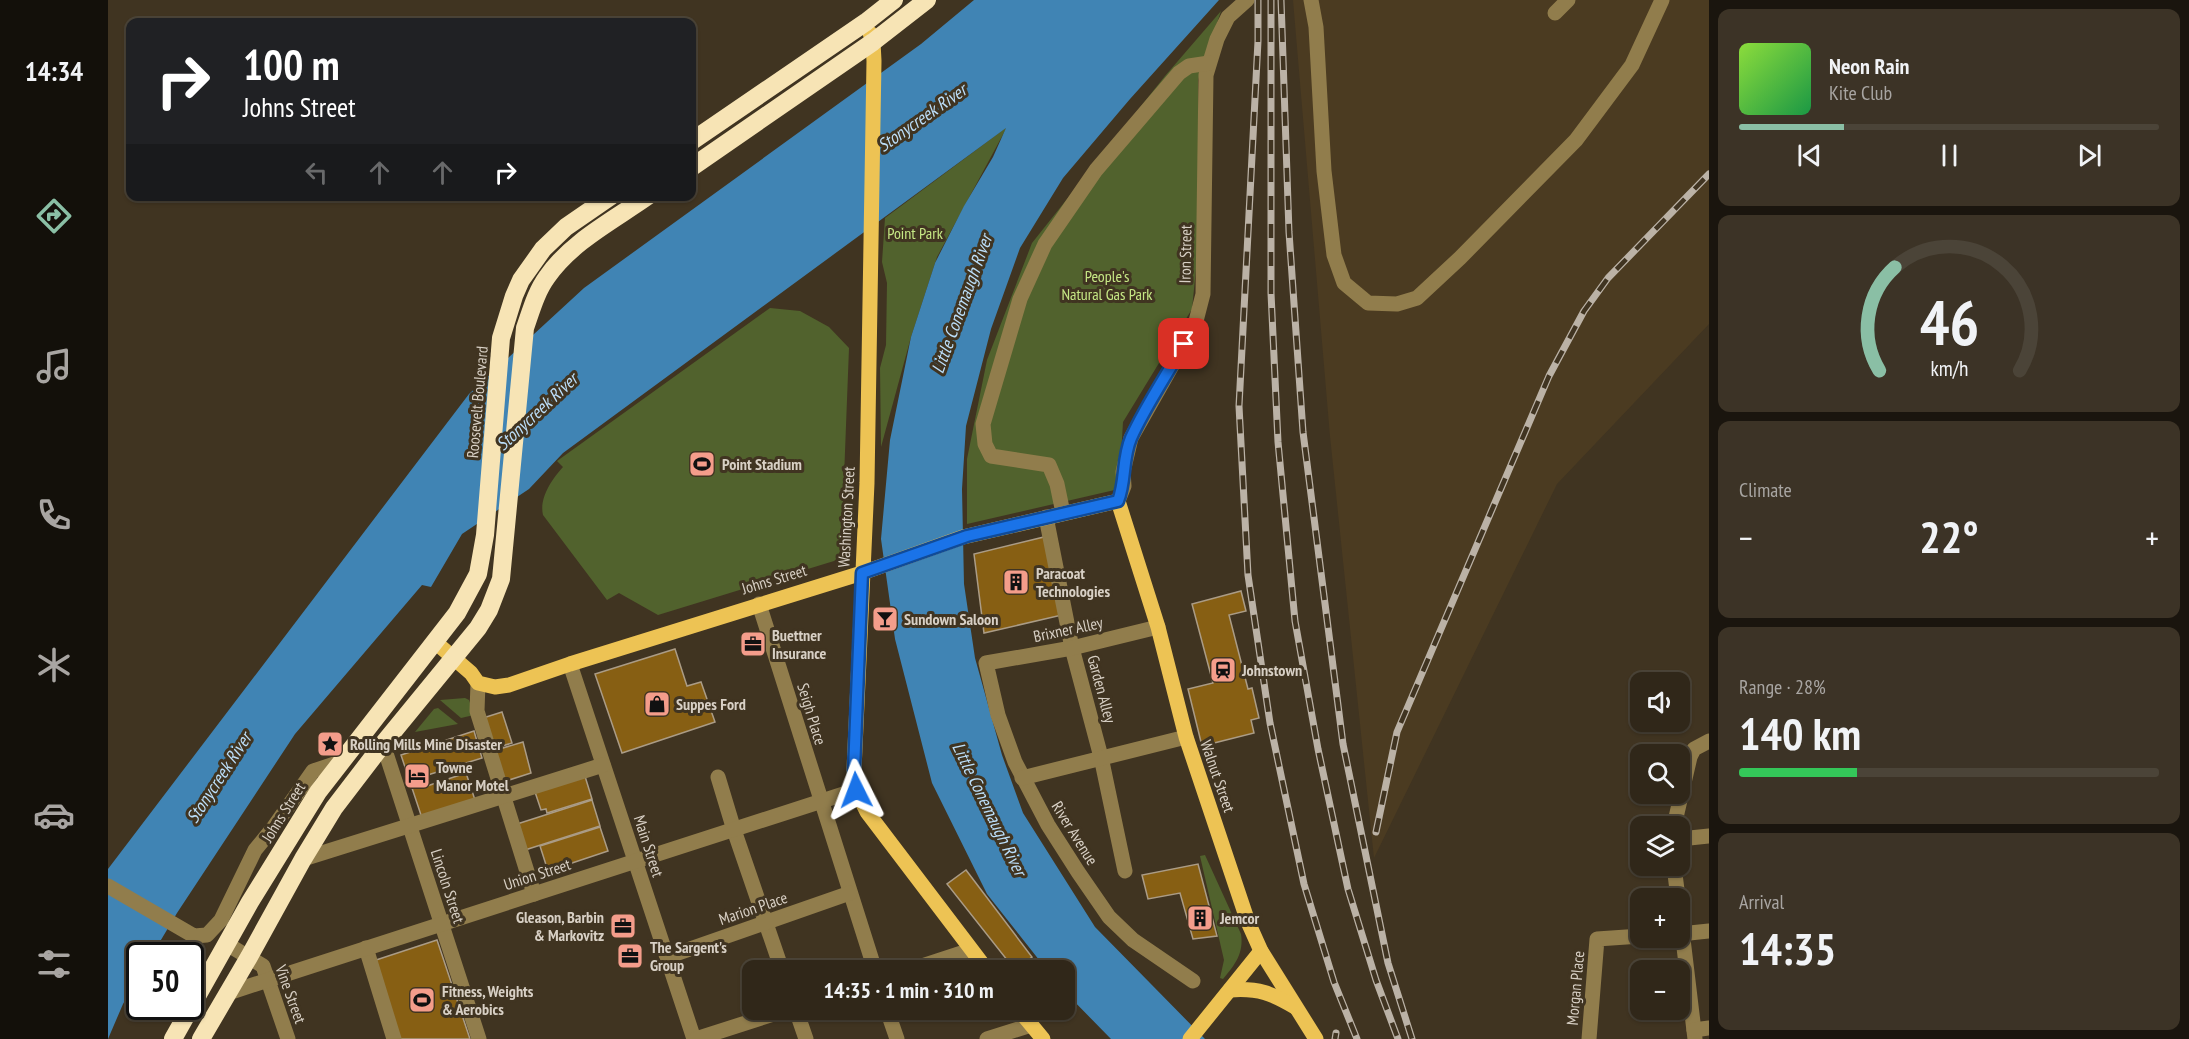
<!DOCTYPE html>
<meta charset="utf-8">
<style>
body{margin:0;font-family:"PT Sans Narrow",sans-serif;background:#3c3326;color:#f1f3f6;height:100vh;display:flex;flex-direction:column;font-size:22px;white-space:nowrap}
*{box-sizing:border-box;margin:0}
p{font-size:20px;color:#a8a5a2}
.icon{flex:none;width:33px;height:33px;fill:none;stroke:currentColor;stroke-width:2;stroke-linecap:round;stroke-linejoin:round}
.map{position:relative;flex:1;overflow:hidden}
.drawer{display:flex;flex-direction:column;gap:9px;padding:9px;background:#1a150e;width:480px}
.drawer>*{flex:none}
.top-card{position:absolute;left:18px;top:18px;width:570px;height:183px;border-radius:12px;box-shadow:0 2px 4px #0004,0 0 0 2px #4b4438;background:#202124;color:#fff;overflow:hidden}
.fabs{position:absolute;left:1522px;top:672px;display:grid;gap:12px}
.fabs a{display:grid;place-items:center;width:60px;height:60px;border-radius:12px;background:#302719;box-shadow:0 2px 4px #0004,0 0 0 2px #4b4438;font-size:30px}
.speed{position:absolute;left:18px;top:942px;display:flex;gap:12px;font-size:30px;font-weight:700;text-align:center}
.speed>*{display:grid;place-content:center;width:78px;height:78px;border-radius:50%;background:#302719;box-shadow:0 2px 4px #0004,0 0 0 2px #4b4438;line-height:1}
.speed .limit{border:3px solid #111;border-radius:9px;background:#fff;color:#111}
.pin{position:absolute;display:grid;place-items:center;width:51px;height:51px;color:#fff;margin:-26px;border-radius:12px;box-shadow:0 3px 9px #0006}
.me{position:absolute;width:66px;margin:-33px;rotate:357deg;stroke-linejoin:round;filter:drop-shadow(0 0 4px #0008)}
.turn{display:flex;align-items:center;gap:21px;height:126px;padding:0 18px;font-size:27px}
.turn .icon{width:78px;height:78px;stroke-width:2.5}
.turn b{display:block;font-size:42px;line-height:51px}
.lanes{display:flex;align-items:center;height:57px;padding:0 18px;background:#0003;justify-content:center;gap:30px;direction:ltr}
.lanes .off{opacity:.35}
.big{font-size:45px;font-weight:800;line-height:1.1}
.drawer .tile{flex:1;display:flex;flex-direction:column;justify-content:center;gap:9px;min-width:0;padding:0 21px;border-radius:12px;background:#3c3326}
.drawer .dial{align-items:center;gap:0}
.dial svg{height:156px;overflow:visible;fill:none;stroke:#4b4438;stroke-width:7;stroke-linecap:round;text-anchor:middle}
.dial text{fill:#f1f3f6;stroke:none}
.song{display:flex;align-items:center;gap:18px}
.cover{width:72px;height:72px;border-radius:9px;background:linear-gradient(135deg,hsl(90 70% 55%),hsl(140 70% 35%))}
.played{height:6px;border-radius:3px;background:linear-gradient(90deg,#8abfa5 25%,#4b4438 25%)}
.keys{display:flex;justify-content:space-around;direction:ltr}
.heat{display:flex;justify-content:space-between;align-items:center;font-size:33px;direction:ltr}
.charge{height:9px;border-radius:4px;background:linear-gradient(90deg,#34c759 28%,#4b4438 0)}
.trip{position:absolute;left:634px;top:960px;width:333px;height:60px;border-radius:12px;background:#302719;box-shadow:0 2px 4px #0004,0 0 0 2px #4b4438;font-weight:800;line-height:60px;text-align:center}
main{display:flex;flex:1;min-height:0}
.dock{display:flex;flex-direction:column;width:108px;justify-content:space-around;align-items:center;background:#13100a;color:#a8a5a2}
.dock .icon{width:42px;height:42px}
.dock .selected{color:#8abfa5}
.dock b{font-size:27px;color:#f1f3f6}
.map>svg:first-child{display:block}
.built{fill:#4b3b21}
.green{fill:#51622d}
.water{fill:#4084b4}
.building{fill:#875f13;stroke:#ab9c86;stroke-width:1.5}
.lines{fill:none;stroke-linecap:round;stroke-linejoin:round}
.minor{stroke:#917d4c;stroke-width:15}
.major{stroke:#edc354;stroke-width:15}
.highway{stroke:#f7e4b5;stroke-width:18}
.rail-casing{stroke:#bbb2a6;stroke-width:7}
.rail{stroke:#403421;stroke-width:4.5;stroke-dasharray:14;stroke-linecap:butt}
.route-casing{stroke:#114b97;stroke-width:15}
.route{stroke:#1a73e8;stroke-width:10}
.labels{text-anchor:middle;stroke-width:6;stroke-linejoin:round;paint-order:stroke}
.park-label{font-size:16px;fill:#c6e885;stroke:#403421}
.street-label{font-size:16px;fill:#d8d0c5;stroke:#403421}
.poi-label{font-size:16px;font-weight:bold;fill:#d8d0c5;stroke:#403421;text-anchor:start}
.water-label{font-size:18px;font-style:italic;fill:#bcdffa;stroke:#403421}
</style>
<main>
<nav class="dock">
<b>14:34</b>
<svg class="icon selected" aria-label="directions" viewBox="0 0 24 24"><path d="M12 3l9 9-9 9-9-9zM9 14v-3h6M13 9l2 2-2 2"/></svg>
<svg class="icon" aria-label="music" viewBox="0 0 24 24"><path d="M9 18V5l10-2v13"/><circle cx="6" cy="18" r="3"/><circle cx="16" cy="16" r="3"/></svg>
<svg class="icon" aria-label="phone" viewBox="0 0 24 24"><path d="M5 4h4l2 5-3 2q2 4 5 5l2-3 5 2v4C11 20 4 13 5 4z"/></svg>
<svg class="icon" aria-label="climate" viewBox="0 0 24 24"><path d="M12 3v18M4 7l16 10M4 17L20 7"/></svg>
<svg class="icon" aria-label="car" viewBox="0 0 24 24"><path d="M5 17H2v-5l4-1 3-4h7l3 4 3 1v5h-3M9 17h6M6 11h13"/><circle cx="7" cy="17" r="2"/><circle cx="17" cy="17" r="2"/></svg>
<svg class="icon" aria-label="filters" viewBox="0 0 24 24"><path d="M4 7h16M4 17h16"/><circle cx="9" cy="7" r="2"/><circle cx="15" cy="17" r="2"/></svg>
</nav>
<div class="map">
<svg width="1601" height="1039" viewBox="0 0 1601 1039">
<rect width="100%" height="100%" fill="#403421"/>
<path class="built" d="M1185,0H1601V324L1449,484L1266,858L1222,436Z"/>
<g class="green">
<path d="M1113,11L1090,80L1092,229L1084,309L1015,422L1011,489L859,524V459L879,360L924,243L1057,76Z"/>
<path d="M899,127L829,257L803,337L773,447L772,368L778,345L779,283L774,262L777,218Z"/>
<path d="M662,308L692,311L721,327L741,348L733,555L726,561L550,615L511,593L499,600L435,515C431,498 444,479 455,467L449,461Z"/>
<path d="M357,698L361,700L366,715L353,718L332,700Z"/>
<path d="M330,708L350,724L307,732L326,709Z"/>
<path d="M1097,855L1133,934C1136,953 1127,965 1115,979L1112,978L1116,960L1092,856Z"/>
</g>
<path class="water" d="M866,0H1111L1022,99L955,178L912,248L883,329L858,426L854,489L856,584L867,658L894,755L915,813L987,927L1097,1039H1003L957,992V970H939L879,894L824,783L787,639L773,539L782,440L803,337L829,257L827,263L856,206L885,157L898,128L455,453L421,489L354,534L323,587L314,585L187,734L69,913L44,955L32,956L31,977L15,1004L0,1039V869L361,394L476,288L813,44Z"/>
<g class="building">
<path d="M936,537L954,615L876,633L866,554Z"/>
<path d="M1133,591L1138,611L1121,615L1140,689L1144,688L1151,718L1143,720L1146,733L1094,746L1080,689L1105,683L1084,604Z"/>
<path d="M567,649L579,686L593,682L607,722L514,753L487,674Z"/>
<path d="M394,712L404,743L384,749L375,718Z"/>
<path d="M366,731L374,758L310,778L313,788L358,773L367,800L314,818L293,755Z"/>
<path d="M415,742L423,773L395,782L385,751Z"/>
<path d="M476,773L484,799L439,813L438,809L433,810L426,789Z"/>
<path d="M484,800L492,826L417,850L409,824Z"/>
<path d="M492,827L500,851L440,871L432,846Z"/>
<path d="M1090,864L1109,936L1085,939L1072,893L1040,899L1034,875Z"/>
<path d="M858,870L924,957L907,970L839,884Z"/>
<path d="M329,940L362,1039H292L268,960Z"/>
</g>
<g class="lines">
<g class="minor">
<path d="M1203,0L1208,27L1216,171L1226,255L1236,283L1260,303L1289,304L1309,298L1352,258L1468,140L1524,65L1554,0"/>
<path d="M1447,13L1460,0"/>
<path d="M1010,501L1016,486L1015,472L1023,438L1087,325L1095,294L1098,75L1109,39L1120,17L1139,0"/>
<path d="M955,513L949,484L941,465L883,456L877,444L875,424L912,299L937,244L988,170L1071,73L1081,66L1101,63"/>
<path d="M938,517L964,648L993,757L1017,871"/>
<path d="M651,604L767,970"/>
<path d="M1050,627L964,648L878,663L890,715L907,762L940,825L970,872L1001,917L1025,940L1085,981"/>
<path d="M462,664L586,1039"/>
<path d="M370,683L369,711L426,894"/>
<path d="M275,744L371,1039"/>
<path d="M610,777L626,830L674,970"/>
<path d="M914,778L1078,737"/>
<path d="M1566,826L1582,757L1586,749L1601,741"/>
<path d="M1572,839L1601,836"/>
<path d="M195,859L495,765"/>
<path d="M1566,866L1570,898"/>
<path d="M0,886L86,936L99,935L113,920L147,850L165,828L205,771L232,762"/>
<path d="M1572,914L1587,1039"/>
<path d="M1572,934L1601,931"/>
<path d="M119,944L155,966L180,1039"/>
<path d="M258,948L286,1039"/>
<path d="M559,957L742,893"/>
<path d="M802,970L863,950"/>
<path d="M120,993L748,790"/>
<path d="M688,1010L698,1039"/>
<path d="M779,1010L789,1039"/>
<path d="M1586,1030L1601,1028"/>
<path d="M588,1039L678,1010"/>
<path d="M879,1039L923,1025"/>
<path d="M1481,1039L1489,939L1533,936"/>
</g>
<g class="major">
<path d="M762,33L765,42L766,61L759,483L746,770L748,790L759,812L879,970"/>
<path d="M326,641L363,673L370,683L387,687L401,685L462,664L754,573L855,537L1010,501L1050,627L1078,737L1140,922L1153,951L1208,1039"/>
<path d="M1122,990C1151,988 1163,993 1187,1007"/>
<path d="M911,1010L935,1039"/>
<path d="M1082,1039L1153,951"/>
</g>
<g class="highway">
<path d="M584,141L758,22L786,0"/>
<path d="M584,167L765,42L819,0"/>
<path d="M65,1039L142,902L210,792L349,613L370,574L377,535L393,338L406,296L413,280L435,249L458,227L503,196"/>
<path d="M93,1039L141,957L195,859L226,808L275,744L370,628L381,610L393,579L417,328C423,311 428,292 439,277C463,242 506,220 540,196"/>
</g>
<defs>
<g id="rail">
<path d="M1150,0V41L1131,406L1140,575L1162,723L1196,884L1226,982L1249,1039"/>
<path d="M1163,0V293L1170,442L1187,621L1210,749L1240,889L1268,980L1290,1039"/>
<path d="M1173,0L1181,232L1195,432L1235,744L1280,963L1304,1039"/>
<path d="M1268,832L1289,732L1441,376L1476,311L1500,278L1601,174"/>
<path d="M1227,1039L1228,1033"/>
</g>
</defs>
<use href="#rail" class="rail-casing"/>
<use href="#rail" class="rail"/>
</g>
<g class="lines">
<defs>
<path id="route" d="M748,790L746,770L754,573L859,536L1010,501C1018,481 1014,459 1023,438C1038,405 1059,375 1076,344"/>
</defs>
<use href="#route" class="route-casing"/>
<use href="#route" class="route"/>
</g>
<defs>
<symbol id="stadium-square" viewBox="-11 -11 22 22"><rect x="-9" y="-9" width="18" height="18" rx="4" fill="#f49d8b" stroke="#403421"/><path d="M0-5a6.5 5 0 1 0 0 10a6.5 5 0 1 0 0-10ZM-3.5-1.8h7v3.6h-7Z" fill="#111"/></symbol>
<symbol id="building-square" viewBox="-11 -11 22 22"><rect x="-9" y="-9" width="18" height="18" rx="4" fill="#f49d8b" stroke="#403421"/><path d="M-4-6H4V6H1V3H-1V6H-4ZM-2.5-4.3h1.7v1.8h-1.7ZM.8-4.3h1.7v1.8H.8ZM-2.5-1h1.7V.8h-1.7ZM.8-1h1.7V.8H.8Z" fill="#111"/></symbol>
<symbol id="bar-square" viewBox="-11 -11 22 22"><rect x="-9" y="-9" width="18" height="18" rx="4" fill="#f49d8b" stroke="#403421"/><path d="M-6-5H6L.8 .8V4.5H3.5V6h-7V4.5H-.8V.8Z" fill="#111"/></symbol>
<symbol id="office-square" viewBox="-11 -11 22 22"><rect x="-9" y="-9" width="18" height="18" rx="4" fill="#f49d8b" stroke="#403421"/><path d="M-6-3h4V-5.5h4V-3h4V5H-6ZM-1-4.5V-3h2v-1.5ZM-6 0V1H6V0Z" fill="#111"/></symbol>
<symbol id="station-square" viewBox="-11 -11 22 22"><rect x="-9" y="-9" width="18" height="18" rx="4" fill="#f49d8b" stroke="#403421"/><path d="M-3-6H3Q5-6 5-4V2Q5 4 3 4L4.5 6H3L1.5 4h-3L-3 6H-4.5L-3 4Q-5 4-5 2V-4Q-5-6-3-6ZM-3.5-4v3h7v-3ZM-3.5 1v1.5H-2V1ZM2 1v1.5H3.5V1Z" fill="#111"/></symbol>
<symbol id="shop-square" viewBox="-11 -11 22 22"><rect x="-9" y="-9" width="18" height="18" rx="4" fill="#f49d8b" stroke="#403421"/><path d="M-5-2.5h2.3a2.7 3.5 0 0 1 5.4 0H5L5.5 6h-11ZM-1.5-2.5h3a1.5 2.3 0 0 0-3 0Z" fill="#111"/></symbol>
<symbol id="sight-square" viewBox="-11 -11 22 22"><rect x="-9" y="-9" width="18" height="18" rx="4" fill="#f49d8b" stroke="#403421"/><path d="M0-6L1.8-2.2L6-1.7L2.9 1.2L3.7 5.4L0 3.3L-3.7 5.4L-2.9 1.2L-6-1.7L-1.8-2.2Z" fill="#111"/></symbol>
<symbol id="hotel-square" viewBox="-11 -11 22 22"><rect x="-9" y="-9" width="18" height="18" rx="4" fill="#f49d8b" stroke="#403421"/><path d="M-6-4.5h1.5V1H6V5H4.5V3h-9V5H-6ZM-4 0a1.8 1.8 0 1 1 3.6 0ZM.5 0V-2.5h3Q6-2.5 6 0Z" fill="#111"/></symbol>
</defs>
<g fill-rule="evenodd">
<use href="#stadium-square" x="579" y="449" width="30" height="30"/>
<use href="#building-square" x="893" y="567" width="30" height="30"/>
<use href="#bar-square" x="762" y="604" width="30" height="30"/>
<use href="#office-square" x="630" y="629" width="30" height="30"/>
<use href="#station-square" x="1100" y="655" width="30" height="30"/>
<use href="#shop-square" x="534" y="689" width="30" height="30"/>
<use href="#sight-square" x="207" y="729" width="30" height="30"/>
<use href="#hotel-square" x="294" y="761" width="30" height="30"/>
<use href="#building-square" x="1077" y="903" width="30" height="30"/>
<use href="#office-square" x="500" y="911" width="30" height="30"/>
<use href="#office-square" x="507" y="941" width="30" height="30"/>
<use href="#stadium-square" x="299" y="985" width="30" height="30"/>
</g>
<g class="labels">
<g class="park-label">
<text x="807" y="239">Point Park</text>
<text x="999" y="282">People's<tspan x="999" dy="18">Natural Gas Park</tspan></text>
</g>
<g class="street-label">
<text transform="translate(1077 254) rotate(-89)" y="6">Iron Street</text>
<text transform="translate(369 402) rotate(-85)" y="6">Roosevelt Boulevard</text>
<text transform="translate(738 517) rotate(-87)" y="6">Washington Street</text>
<text transform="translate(666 579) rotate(-17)" y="6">Johns Street</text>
<text transform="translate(960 629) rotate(-12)" y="6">Brixner Alley</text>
<text transform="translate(994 689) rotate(75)" y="6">Garden Alley</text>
<text transform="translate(704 714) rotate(73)" y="6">Seigh Place</text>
<text transform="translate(1110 776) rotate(71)" y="6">Walnut Street</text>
<text transform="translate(175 812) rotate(-58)" y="6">Johns Street</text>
<text transform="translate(967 833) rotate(58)" y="6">River Avenue</text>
<text transform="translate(541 846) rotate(72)" y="6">Main Street</text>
<text transform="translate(429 874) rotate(-18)" y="6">Union Street</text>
<text transform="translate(340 886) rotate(72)" y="6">Lincoln Street</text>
<text transform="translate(645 908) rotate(-19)" y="6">Marion Place</text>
<text transform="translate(1467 988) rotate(-85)" y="6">Morgan Place</text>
<text transform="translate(183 994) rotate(70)" y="6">Vine Street</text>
</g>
<g class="poi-label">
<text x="614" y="470">Point Stadium</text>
<text x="928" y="579">Paracoat<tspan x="928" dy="18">Technologies</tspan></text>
<text x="796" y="625">Sundown Saloon</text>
<text x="664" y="641">Buettner<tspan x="664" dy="18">Insurance</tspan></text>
<text x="1134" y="676">Johnstown</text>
<text x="568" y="710">Suppes Ford</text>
<text x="242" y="750">Rolling Mills Mine Disaster</text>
<text x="328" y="773">Towne<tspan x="328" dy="18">Manor Motel</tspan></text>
<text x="496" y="923" text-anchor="end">Gleason, Barbin<tspan x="496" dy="18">&amp; Markovitz</tspan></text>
<text x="1112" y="924">Jemcor</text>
<text x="542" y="953">The Sargent's<tspan x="542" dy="18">Group</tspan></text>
<text x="334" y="997">Fitness, Weights<tspan x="334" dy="18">&amp; Aerobics</tspan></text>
</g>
<g class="water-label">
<text transform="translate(814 118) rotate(-35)" y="6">Stonycreek River</text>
<text transform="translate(854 304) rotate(-70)" y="6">Little Conemaugh River</text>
<text transform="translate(429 412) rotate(-43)" y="6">Stonycreek River</text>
<text transform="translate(111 778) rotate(-57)" y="6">Stonycreek River</text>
<text transform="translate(881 809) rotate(64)" y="6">Little Conemaugh River</text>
</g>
</g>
</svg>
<div class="fabs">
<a><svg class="icon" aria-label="sound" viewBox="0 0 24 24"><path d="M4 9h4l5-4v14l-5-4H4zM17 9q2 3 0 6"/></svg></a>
<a><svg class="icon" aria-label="search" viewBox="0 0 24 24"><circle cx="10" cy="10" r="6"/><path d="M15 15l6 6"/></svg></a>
<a><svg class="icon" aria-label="layers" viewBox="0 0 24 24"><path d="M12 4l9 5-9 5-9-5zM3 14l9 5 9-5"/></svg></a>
<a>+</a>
<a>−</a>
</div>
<div class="speed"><div class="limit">50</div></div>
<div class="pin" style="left:1076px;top:344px;background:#d93025"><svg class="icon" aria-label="arrive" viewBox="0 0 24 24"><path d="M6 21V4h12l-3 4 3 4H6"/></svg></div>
<svg class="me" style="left:748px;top:790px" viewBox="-20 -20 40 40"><path d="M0-17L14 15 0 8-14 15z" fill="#1a73e8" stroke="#fff" stroke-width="4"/></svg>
<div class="trip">14:35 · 1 min · 310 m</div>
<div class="top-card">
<div class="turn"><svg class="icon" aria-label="right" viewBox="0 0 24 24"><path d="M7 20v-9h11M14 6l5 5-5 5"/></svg><div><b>100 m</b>Johns Street</div></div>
<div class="lanes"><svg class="icon off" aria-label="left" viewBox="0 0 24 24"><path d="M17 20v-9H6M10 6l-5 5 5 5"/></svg><svg class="icon off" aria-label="ahead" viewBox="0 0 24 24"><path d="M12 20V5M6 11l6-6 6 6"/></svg><svg class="icon off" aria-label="ahead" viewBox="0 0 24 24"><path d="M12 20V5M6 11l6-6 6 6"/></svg><svg class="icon" aria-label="right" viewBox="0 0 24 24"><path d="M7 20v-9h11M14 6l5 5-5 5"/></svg></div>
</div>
</div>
<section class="drawer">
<div class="tile">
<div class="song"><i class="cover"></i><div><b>Neon Rain</b><p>Kite Club</p></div></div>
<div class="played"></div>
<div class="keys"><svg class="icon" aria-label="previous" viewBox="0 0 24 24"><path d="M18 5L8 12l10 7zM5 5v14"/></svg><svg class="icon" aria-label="pause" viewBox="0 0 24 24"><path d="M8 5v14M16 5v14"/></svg><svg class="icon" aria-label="next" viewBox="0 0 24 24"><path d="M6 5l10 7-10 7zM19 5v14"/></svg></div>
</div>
<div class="tile dial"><svg viewBox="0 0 100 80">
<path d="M14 69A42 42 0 1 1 86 69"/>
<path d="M14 69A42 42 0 0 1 22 16" stroke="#8abfa5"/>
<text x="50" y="56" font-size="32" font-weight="700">46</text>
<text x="50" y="72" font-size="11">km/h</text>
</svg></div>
<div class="tile"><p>Climate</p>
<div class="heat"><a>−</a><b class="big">22°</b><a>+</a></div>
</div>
<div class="tile"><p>Range · 28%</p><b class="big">140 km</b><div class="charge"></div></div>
<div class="tile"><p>Arrival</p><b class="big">14:35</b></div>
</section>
</main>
